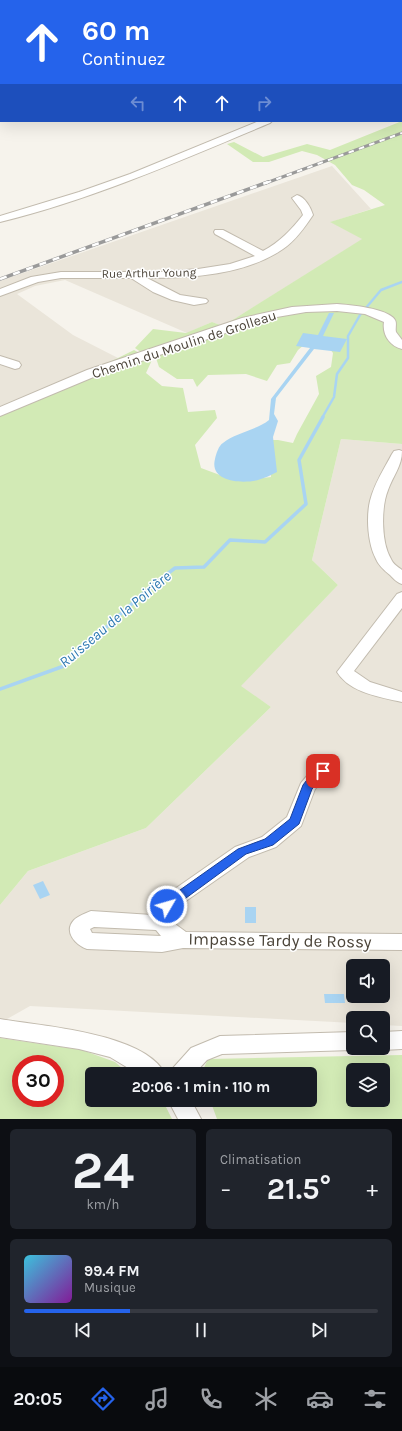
<!DOCTYPE html>
<html lang="fr">
<meta charset="utf-8">
<style>
body{margin:0;font-family:Karla,sans-serif;background:#20242c;color:#f1f3f6;height:100vh;display:flex;flex-direction:column;font-size:15px;white-space:nowrap}
*{box-sizing:border-box;margin:0}
p{font-size:13px;color:#9ea1a6}
.icon{flex:none;width:22px;height:22px;fill:none;stroke:currentColor;stroke-width:2;stroke-linecap:round;stroke-linejoin:round}
.map{position:relative;height:1119px;overflow:hidden}
.side{display:flex;flex-direction:column;gap:10px;padding:10px;background:#0d0f14;flex:1}
.side>*{flex:none}
.hud{position:absolute;left:0px;top:0px;width:402px;height:122px;box-shadow:0 4px 16px #0002;background:#2563eb;color:#fff;overflow:hidden}
.controls{position:absolute;left:346px;top:959px;display:grid;gap:8px}
.controls a{display:grid;place-items:center;width:44px;height:44px;border-radius:6px;background:#171b24;box-shadow:0 4px 16px #0002;font-size:20px}
.speed{position:absolute;left:12px;top:1055px;display:flex;gap:8px;font-size:20px;font-weight:700;text-align:center}
.speed>*{display:grid;place-content:center;width:52px;height:52px;border-radius:50%;background:#171b24;box-shadow:0 4px 16px #0002;line-height:1}
.speed .limit{border:6px solid #d22;background:#fff;color:#111}
.pin{position:absolute;display:grid;place-items:center;width:34px;height:34px;color:#fff;margin:-17px;border-radius:8px;box-shadow:0 2px 6px #0006}
.me{position:absolute;width:44px;margin:-22px;rotate:52deg;stroke-linejoin:round;filter:drop-shadow(0 0 3px #0008)}
.turn{display:flex;align-items:center;gap:14px;height:84px;padding:0 16px;font-size:18px}
.turn .icon{width:52px;height:52px;stroke-width:2.5}
.turn b{display:block;font-size:28px;line-height:34px}
.lanes{display:flex;align-items:center;height:38px;padding:0 16px;background:#0003;justify-content:center;gap:20px;direction:ltr}
.lanes .off{opacity:.35}
.big{font-size:30px;font-weight:700;line-height:1.1}
.side .card{flex:1;display:flex;flex-direction:column;justify-content:center;gap:6px;min-width:0;padding:0 14px;border-radius:6px;background:#20242c}
.side .dial{align-items:center;gap:0}
.dial b{font-size:52px;line-height:1}
.song{display:flex;align-items:center;gap:12px}
.cover{width:48px;height:48px;border-radius:6px;background:linear-gradient(135deg,hsl(190 70% 55%),hsl(290 70% 35%))}
.played{height:4px;border-radius:2px;background:linear-gradient(90deg,#2563eb 30%,#363941 30%)}
.keys{display:flex;justify-content:space-around;direction:ltr}
.heat{display:flex;justify-content:space-between;align-items:center;font-size:22px;direction:ltr}
.side .tiles{flex:1;display:grid;gap:10px;grid-template-columns:1fr 1fr}
.card:last-child{grid-column:span 2}
.trip{position:absolute;left:85px;top:1067px;width:232px;height:40px;border-radius:6px;background:#171b24;box-shadow:0 4px 16px #0002;font-weight:700;line-height:40px;text-align:center}
.menu{display:flex;height:64px;justify-content:space-around;align-items:center;background:#090b0e;color:#9ea1a6}
.menu .icon{width:28px;height:28px}
.menu .on{color:#2563eb}
.menu b{font-size:18px;color:#f1f3f6}
.map>svg:first-child{display:block}
.residential{fill:#eae5da;fill-rule:evenodd}
.green{fill:#d2eab5;fill-rule:evenodd}
.water{fill:#a9d4f2}
.lines{fill:none;stroke-linecap:round;stroke-linejoin:round}
.stream-far1{stroke:#a9d4f2;stroke-width:2.5}
.stream{stroke:#a9d4f2;stroke-width:3.5}
.street-casing{stroke:#c2bbae;stroke-width:2}
.street{fill:#fff;fill-rule:evenodd}
.rail-far1-casing{stroke:#9a9a9a;stroke-width:3}
.rail-casing{stroke:#9a9a9a;stroke-width:3.5}
.rail-far1{stroke:#fff;stroke-width:2;stroke-dasharray:5.5;stroke-linecap:butt}
.rail{stroke:#fff;stroke-width:2.5;stroke-dasharray:7;stroke-linecap:butt}
.route{fill:#2563eb;stroke:#184099}
.labels{text-anchor:middle;stroke-width:3;stroke-linejoin:round;paint-order:stroke}
.far-street-label{font-size:12px;fill:#4b4439;stroke:#fff}
.street-label{font-size:14px;fill:#4b4439;stroke:#fff}
.water-label{font-size:15px;font-style:italic;fill:#2e7ab2;stroke:#fff}
.near-street-label{font-size:17px;fill:#4b4439;stroke:#fff}
</style>
<div class="map">
<svg width="402" height="1119" viewBox="0 0 402 1119">
<rect width="100%" height="100%" fill="#f6f3ec"/>
<g class="residential">
<path d="M332,166L371,209L331,222L363,239L223,326L212,322L187,333L65,280L35,286L17,294L73,335L118,358L0,408V281Z"/>
<path d="M341,439L402,444V1026L383,1025V1018H353V1023L30,1006L0,1023V905L28,871L146,828L271,707L240,686L338,585L312,560ZM353,966H383V996H353Z"/>
</g>
<g class="green">
<path d="M402,121V444L341,439L312,560L338,585L241,686L271,707L146,828L28,871L0,905V408L118,358L134,350L152,360L146,373L162,386L183,388L188,412L215,410L217,418L195,445L201,468L236,481L271,477L270,451L264,440H278L293,443L297,434L319,394L316,376L331,367L333,353L323,340L312,338L298,350L290,363L277,365L267,381L246,374L208,375L197,387L193,379H177L159,367L156,358L145,355L135,348L153,329L186,333L212,322L223,326L362,239L330,222L385,205L364,190L352,185L335,165L317,155L302,151L269,162H253L227,144L234,142L263,157L307,144L330,150Z"/>
<path d="M0,1038L82,1050L115,1062L129,1074H92V1100H160L165,1105L172,1119H0ZM21,1064H55V1098H21Z"/>
<path d="M402,1055V1119H217L210,1100H310V1074H201L208,1059ZM353,1070H383V1100H353Z"/>
</g>
<g class="water">
<path d="M329,313H334L323,336L347,339L340,352L314,349L276,398L274,414L278,421L273,437L277,472C271,475 265,478 258,480C242,484 209,482 215,459C216,454 219,445 223,443C235,433 257,430 269,420L271,399L310,348L296,346L303,333L318,335Z"/>
<path d="M43,881L50,895L40,899L33,885Z"/>
<rect x="245" y="907" width="11" height="16"/>
<path d="M324,994H344L345,1003H325Z"/>
</g>
<g class="lines">
<path class="stream-far1" d="M322,418L334,397L337,374L348,358V336L360,315L381,290L402,282"/>
<path class="stream" d="M0,689L64,666L149,588L175,568L204,567L230,540L265,542L306,504L299,460L323,417"/>
<defs>
<g id="street">
<rect x="401" y="77" width="1" height="6"/>
<path d="M259,121H272L270,123C182,160 93,199 0,222V216L79,192L130,174Z"/>
<path d="M297,195C305,197 311,208 313,215C305,227 295,241 283,249C245,275 192,278 147,278L180,295L206,299L208,301L206,303L194,305L172,300L153,292L131,278H61L38,282L0,296V289L31,277L61,272H161L198,269L230,264L255,256L215,234L214,232L215,230H223L263,251C280,242 291,230 303,215L301,210L292,198Z"/>
<path d="M337,304C349,305 388,308 395,320C397,323 395,329 396,332L402,340V349C390,346 382,335 384,322L365,314L337,311L306,312L271,318L96,376L0,416V407L87,370L242,318L292,307Z"/>
<path d="M0,356L19,362L21,365L19,368L15,369L0,364Z"/>
<path d="M399,450L402,451C402,466 393,476 388,490C381,507 381,543 391,559C393,564 398,567 402,570V584C396,582 394,579 390,575C384,570 379,566 376,559C368,544 366,518 370,501C374,484 384,469 392,454L394,451Z"/>
<path d="M402,592V608L354,671L370,682L402,692V702C380,697 350,693 337,672L397,594Z"/>
<path d="M323,765L329,767L332,771L315,789L301,826L276,847L249,857L183,903L172,915L171,921L186,932L402,934V950L183,948L162,952L87,949C76,945 63,932 74,920C78,916 86,913 91,911L152,915L157,906L169,893L235,847L262,837L287,817L301,783L311,771ZM94,927L156,930L161,936L92,933L90,929Z"/>
<path d="M0,1019C41,1026 145,1033 165,1074H138L110,1057L79,1049L0,1037Z"/>
<path d="M402,1031V1049L383,1050L378,1048H383V1032Z"/>
<path d="M353,1032V1048H358L353,1050L222,1054L207,1060L194,1074H170L173,1068L191,1048L220,1036Z"/>
<path d="M168,1100H191L201,1119H178Z"/>
</g>
</defs>
<use href="#street" class="street-casing"/>
<use href="#street" class="street"/>
<defs>
<path id="rail-far1" d="M266,183L402,133"/>
<path id="rail" d="M0,279L268,182"/>
</defs>
<use href="#rail-far1" class="rail-far1-casing"/>
<use href="#rail" class="rail-casing"/>
<use href="#rail-far1" class="rail-far1"/>
<use href="#rail" class="rail"/>
</g>
<path class="route" d="M323,767L326,768L328,771L312,789L299,824L273,845L246,854L171,909L167,910L163,909L161,906L163,902L238,849L265,839L290,819L303,785L313,772Z"/>
<g class="labels">
<g class="far-street-label">
<text transform="translate(149 273) rotate(-1)" y="4">Rue Arthur Young</text>
</g>
<g class="street-label">
<text transform="translate(184 344) rotate(-18)" y="5">Chemin du Moulin de Grolleau</text>
</g>
<g class="water-label">
<text transform="translate(115 619) rotate(-40)" y="5">Ruisseau de la Poirière</text>
</g>
<g class="near-street-label">
<text transform="translate(280 940) rotate(1)" y="6">Impasse Tardy de Rossy</text>
</g>
</g>
</svg>
<div class="controls">
<a><svg class="icon" aria-label="sound" viewBox="0 0 24 24"><path d="M4 9h4l5-4v14l-5-4H4zM17 9q2 3 0 6"/></svg></a>
<a><svg class="icon" aria-label="search" viewBox="0 0 24 24"><circle cx="10" cy="10" r="6"/><path d="M15 15l6 6"/></svg></a>
<a><svg class="icon" aria-label="layers" viewBox="0 0 24 24"><path d="M12 4l9 5-9 5-9-5zM3 14l9 5 9-5"/></svg></a>
</div>
<div class="speed"><div class="limit">30</div></div>
<div class="pin" style="left:323px;top:771px;background:#d93025"><svg class="icon" aria-label="arrive" viewBox="0 0 24 24"><path d="M6 21V4h12l-3 4 3 4H6"/></svg></div>
<svg class="me" style="left:167px;top:906px" viewBox="-20 -20 40 40"><circle r="17" fill="#2563eb" stroke="#fff" stroke-width="3"/><path d="M0-11L8 9 0 5-8 9z" fill="#fff"/></svg>
<div class="trip">20:06 · 1 min · 110 m</div>
<div class="hud">
<div class="turn"><svg class="icon" aria-label="ahead" viewBox="0 0 24 24"><path d="M12 20V5M6 11l6-6 6 6"/></svg><div><b>60 m</b>Continuez</div></div>
<div class="lanes"><svg class="icon off" aria-label="left" viewBox="0 0 24 24"><path d="M17 20v-9H6M10 6l-5 5 5 5"/></svg><svg class="icon" aria-label="ahead" viewBox="0 0 24 24"><path d="M12 20V5M6 11l6-6 6 6"/></svg><svg class="icon" aria-label="ahead" viewBox="0 0 24 24"><path d="M12 20V5M6 11l6-6 6 6"/></svg><svg class="icon off" aria-label="right" viewBox="0 0 24 24"><path d="M7 20v-9h11M14 6l5 5-5 5"/></svg></div>
</div>
</div>
<section class="side">
<div class="tiles">
<div class="card dial"><b>24</b><p>km/h</p></div>
<div class="card"><p>Climatisation</p>
<div class="heat"><a>−</a><b class="big">21.5°</b><a>+</a></div>
</div>
<div class="card">
<div class="song"><i class="cover"></i><div><b>99.4 FM</b><p>Musique</p></div></div>
<div class="played"></div>
<div class="keys"><svg class="icon" aria-label="previous" viewBox="0 0 24 24"><path d="M18 5L8 12l10 7zM5 5v14"/></svg><svg class="icon" aria-label="pause" viewBox="0 0 24 24"><path d="M8 5v14M16 5v14"/></svg><svg class="icon" aria-label="next" viewBox="0 0 24 24"><path d="M6 5l10 7-10 7zM19 5v14"/></svg></div>
</div>
</div>
</section>
<nav class="menu">
<b>20:05</b>
<svg class="icon on" aria-label="directions" viewBox="0 0 24 24"><path d="M12 3l9 9-9 9-9-9zM9 14v-3h6M13 9l2 2-2 2"/></svg>
<svg class="icon" aria-label="music" viewBox="0 0 24 24"><path d="M9 18V5l10-2v13"/><circle cx="6" cy="18" r="3"/><circle cx="16" cy="16" r="3"/></svg>
<svg class="icon" aria-label="phone" viewBox="0 0 24 24"><path d="M5 4h4l2 5-3 2q2 4 5 5l2-3 5 2v4C11 20 4 13 5 4z"/></svg>
<svg class="icon" aria-label="climate" viewBox="0 0 24 24"><path d="M12 3v18M4 7l16 10M4 17L20 7"/></svg>
<svg class="icon" aria-label="car" viewBox="0 0 24 24"><path d="M5 17H2v-5l4-1 3-4h7l3 4 3 1v5h-3M9 17h6M6 11h13"/><circle cx="7" cy="17" r="2"/><circle cx="17" cy="17" r="2"/></svg>
<svg class="icon" aria-label="filters" viewBox="0 0 24 24"><path d="M4 7h16M4 17h16"/><circle cx="9" cy="7" r="2"/><circle cx="15" cy="17" r="2"/></svg>
</nav>
